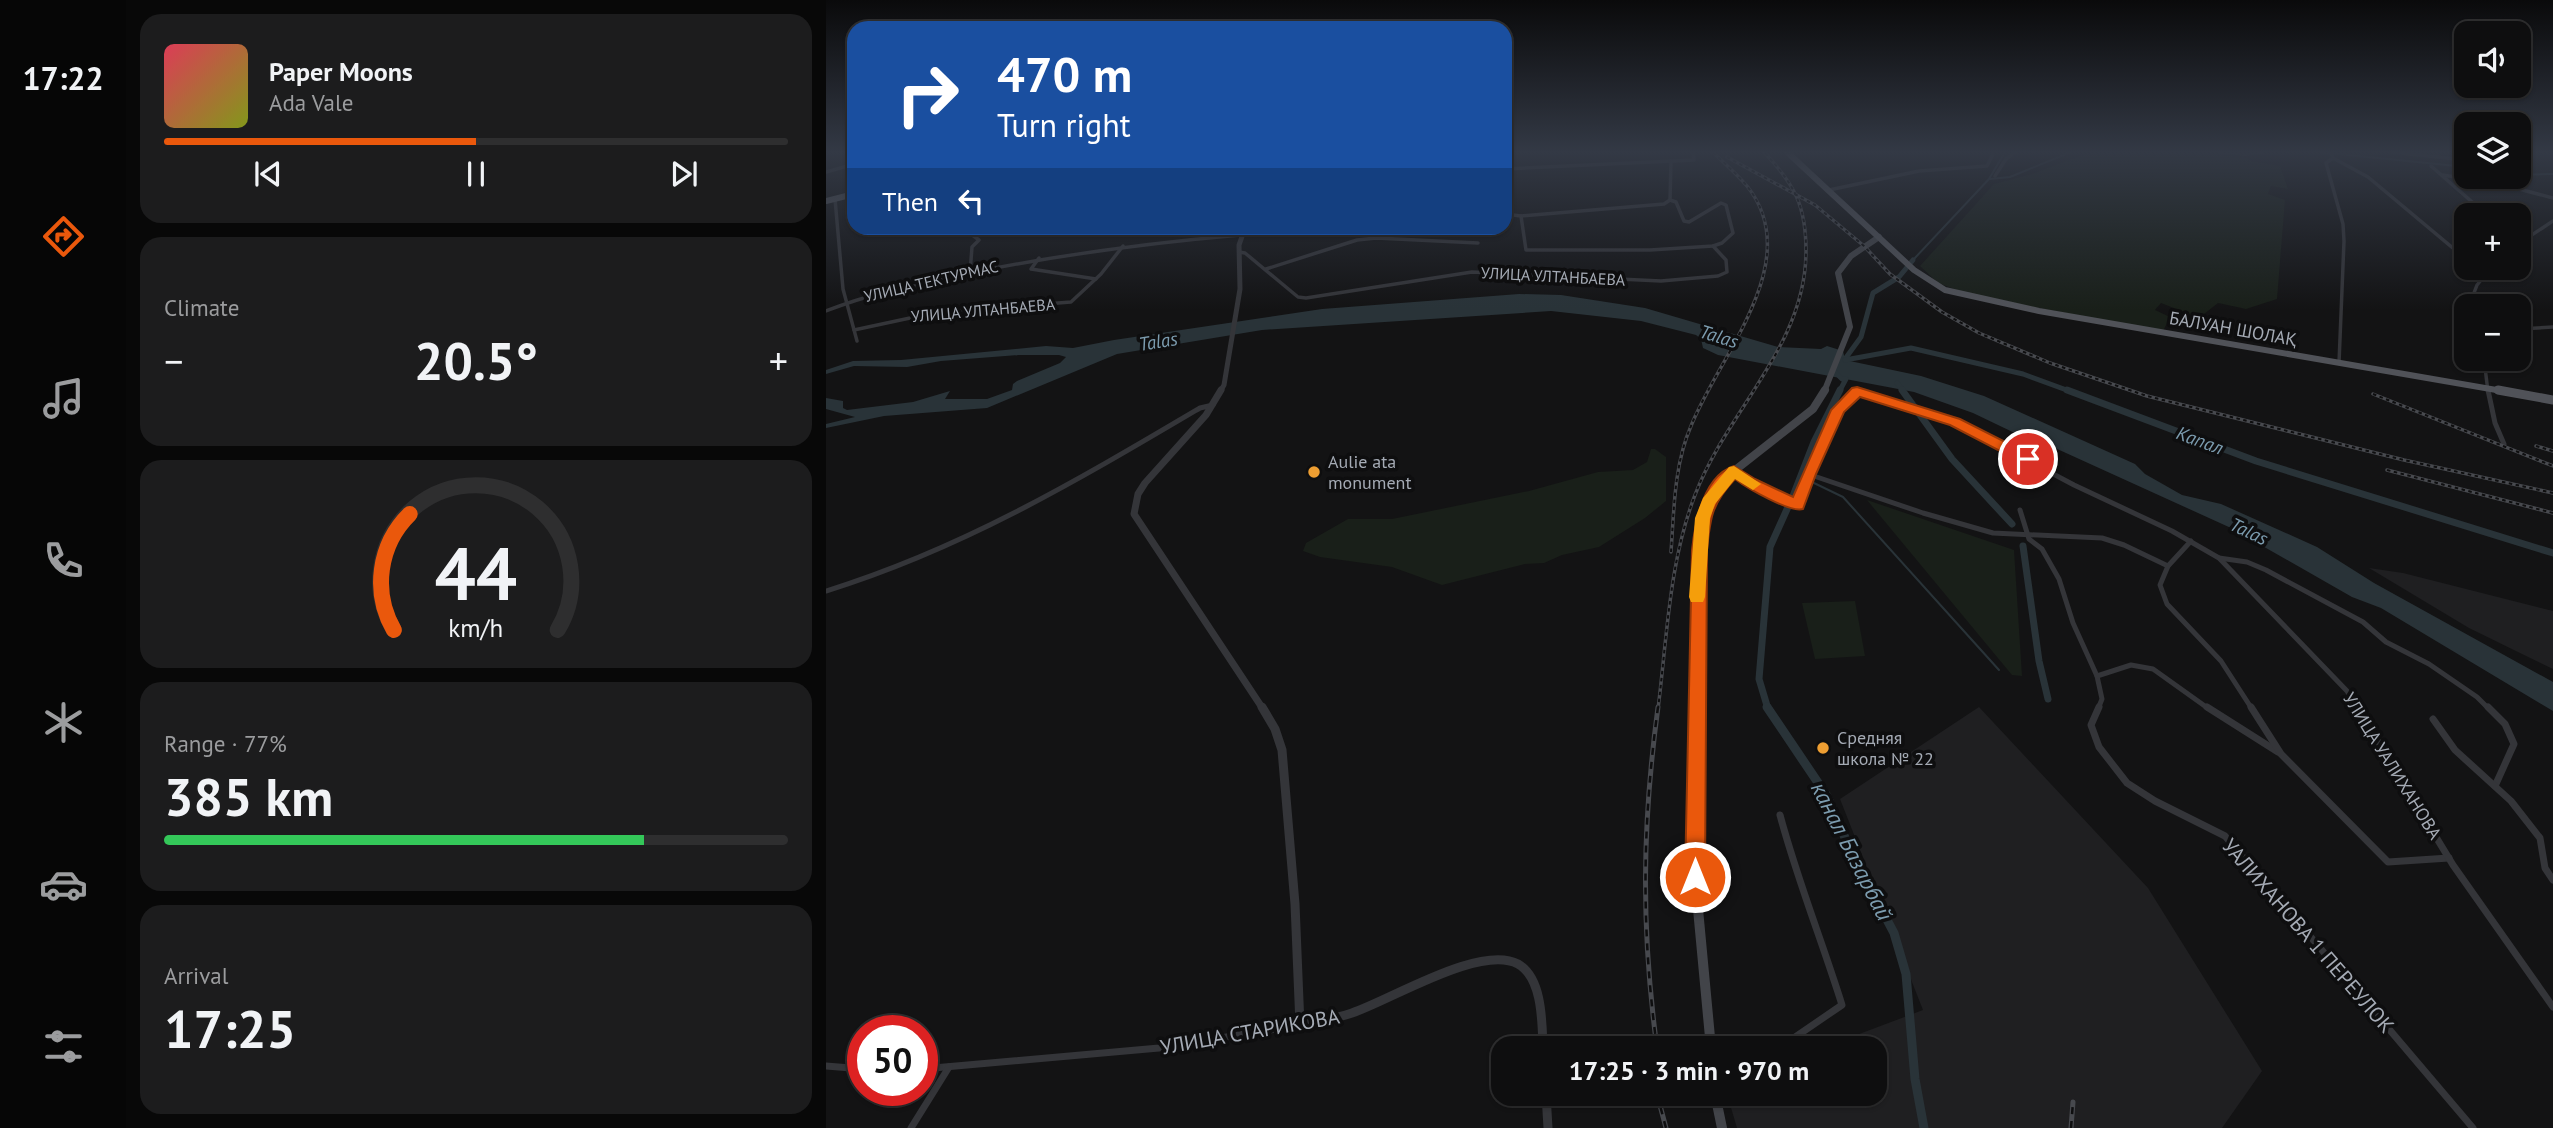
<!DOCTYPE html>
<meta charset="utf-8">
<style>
body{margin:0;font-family:"PT Sans",sans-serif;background:#1c1c1d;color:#f1f3f6;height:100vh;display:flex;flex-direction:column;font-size:26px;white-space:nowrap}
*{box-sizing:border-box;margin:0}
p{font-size:23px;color:#9b9c9e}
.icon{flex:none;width:38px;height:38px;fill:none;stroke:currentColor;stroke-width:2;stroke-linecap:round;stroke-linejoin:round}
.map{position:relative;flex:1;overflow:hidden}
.details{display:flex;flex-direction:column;gap:14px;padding:14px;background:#080808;width:700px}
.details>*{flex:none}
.guide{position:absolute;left:21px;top:21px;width:665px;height:214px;border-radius:21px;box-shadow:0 2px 5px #0004,0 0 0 2px #2e2e2f;background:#1a4fa0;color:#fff;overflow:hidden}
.buttons{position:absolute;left:1628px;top:21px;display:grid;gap:14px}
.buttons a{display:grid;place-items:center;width:77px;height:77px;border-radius:14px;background:#0e0e0f;box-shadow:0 2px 5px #0004,0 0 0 2px #2e2e2f;font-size:35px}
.speed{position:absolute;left:21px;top:1015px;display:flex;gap:14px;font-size:35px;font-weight:700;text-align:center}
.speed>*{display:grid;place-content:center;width:91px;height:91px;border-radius:50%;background:#0e0e0f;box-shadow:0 2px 5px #0004,0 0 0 2px #2e2e2f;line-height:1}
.speed .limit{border:10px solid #d22;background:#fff;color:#111}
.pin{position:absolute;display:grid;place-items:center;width:60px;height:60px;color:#fff;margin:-30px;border:4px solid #fff;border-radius:50%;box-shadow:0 2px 7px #0007}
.me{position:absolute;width:77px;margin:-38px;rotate:0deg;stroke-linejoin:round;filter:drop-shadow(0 0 5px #0008)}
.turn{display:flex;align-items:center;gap:24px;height:147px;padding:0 35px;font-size:32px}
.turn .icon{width:91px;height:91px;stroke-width:2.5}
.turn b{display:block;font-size:49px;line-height:60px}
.then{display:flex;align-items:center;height:66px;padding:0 35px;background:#0003;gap:14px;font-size:26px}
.big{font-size:52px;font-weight:800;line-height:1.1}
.details .tile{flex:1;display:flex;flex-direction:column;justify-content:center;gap:10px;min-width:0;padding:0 24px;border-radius:21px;background:#1c1c1d}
.details .dial{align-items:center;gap:0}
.dial svg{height:182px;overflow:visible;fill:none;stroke:#2e2e2f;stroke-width:7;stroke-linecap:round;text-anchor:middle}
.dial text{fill:#f1f3f6;stroke:none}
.song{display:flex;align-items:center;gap:21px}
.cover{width:84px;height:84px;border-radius:10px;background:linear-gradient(135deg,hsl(350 70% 55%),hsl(70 70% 35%))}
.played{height:7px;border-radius:4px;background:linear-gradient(90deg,#ea580c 50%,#2e2e2f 50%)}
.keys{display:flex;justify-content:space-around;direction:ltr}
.heat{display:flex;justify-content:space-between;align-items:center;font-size:38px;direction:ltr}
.charge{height:10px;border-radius:5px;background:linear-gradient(90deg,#34c759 77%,#2e2e2f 0)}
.trip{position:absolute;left:665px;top:1036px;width:396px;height:70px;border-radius:21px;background:#0e0e0f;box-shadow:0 2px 5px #0004,0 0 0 2px #2e2e2f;font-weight:800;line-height:70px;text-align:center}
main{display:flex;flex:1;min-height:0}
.tab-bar{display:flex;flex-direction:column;width:126px;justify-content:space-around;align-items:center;background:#060606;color:#9b9c9e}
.tab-bar .icon{width:49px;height:49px}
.tab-bar .selected{color:#ea580c}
.tab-bar b{font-size:32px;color:#f1f3f6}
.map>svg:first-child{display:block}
.built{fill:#1f1f21}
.green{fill:#191f19}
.water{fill:#293338}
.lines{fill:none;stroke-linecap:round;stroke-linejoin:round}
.stream{stroke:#293338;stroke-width:2}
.canal-far2{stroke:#293338;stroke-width:5}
.canal-far1{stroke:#293338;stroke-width:7}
.canal{stroke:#293338;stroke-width:9}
.minor-far2{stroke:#343539;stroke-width:3.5}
.minor-far1{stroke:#343539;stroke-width:5}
.minor{stroke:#343539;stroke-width:7}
.tertiary-far2{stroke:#343539;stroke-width:5}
.tertiary-far1{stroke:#343539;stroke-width:7}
.tertiary{stroke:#343539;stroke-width:9}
.secondary-far2{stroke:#424449;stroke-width:6}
.secondary-far1{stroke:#424449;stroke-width:8}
.secondary{stroke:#424449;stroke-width:10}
.primary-far1{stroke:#505258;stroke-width:6}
.primary{stroke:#505258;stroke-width:9}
.rail-far1-casing{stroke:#47494e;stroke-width:3.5}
.rail-casing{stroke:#47494e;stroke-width:5}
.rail-far1{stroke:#0e0e0f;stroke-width:2;stroke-dasharray:3.5;stroke-linecap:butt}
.rail{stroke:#0e0e0f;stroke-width:2.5;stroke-dasharray:7;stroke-linecap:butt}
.route{fill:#ea580c;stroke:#983908;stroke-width:2}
.slow{fill:#f59e0b}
.poi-dot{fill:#ed9e32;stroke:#0e0e0f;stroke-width:2.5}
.labels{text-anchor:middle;stroke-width:7;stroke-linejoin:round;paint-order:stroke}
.far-street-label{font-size:16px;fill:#a5abb5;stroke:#0e0e0f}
.street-label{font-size:18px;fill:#a5abb5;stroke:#0e0e0f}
.poi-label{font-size:18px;fill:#a5abb5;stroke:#0e0e0f;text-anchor:start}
.water-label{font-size:19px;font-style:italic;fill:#7c9caf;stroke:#0e0e0f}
.near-street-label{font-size:21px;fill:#a5abb5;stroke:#0e0e0f}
.near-water-label{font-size:23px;font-style:italic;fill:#7c9caf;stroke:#0e0e0f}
</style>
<main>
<nav class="tab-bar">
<b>17:22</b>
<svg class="icon selected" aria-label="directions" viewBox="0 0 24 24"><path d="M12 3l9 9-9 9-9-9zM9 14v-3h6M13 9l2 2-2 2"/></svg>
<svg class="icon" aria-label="music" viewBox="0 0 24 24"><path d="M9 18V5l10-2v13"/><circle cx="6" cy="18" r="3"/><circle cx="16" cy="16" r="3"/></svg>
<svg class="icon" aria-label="phone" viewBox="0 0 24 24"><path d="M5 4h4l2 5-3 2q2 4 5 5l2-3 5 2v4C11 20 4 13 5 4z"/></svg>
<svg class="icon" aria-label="climate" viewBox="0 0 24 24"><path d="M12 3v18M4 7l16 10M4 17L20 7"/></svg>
<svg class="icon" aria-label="car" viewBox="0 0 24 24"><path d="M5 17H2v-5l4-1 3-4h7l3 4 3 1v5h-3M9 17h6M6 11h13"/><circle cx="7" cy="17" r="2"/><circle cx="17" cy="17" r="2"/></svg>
<svg class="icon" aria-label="filters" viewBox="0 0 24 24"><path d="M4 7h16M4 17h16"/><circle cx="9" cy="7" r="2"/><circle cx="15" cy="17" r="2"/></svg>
</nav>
<section class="details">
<div class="tile">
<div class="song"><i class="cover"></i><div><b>Paper Moons</b><p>Ada Vale</p></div></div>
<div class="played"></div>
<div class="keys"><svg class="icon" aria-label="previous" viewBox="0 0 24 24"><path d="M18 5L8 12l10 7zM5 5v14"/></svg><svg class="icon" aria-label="pause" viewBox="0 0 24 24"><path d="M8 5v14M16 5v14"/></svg><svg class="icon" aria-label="next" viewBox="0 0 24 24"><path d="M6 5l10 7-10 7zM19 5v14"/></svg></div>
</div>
<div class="tile"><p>Climate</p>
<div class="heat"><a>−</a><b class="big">20.5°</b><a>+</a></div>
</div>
<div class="tile dial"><svg viewBox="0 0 100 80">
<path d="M14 69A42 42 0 1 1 86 69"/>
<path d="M14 69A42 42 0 0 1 21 18" stroke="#ea580c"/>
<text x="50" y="56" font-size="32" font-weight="700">44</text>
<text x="50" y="72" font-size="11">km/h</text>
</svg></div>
<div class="tile"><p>Range · 77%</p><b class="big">385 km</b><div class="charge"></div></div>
<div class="tile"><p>Arrival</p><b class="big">17:25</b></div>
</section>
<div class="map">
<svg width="1727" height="1128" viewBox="0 0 1727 1128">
<rect width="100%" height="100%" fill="#131314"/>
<g class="built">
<path d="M1543,568L1577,573L1727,611V669L1643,628Z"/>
<path d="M1153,707L1322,888L1436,1071L1396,1128H911L901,1094H1048V1048H996L1097,1010L1014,799Z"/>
</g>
<g class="green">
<path d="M1264,152H1369L1422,158L1425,161L1454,166L1462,189L1445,186L1442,194L1459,200L1451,299L1420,309L1392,303L1373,318L1335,303L1329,310L1344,317L1337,331L1147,296L1112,283L1094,266L1168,184L1206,174Z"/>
<path d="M825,449H829L840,457V501L819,518L773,547L736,555L718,563L699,564L616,585L566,567L494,557L477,551L480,543L522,519H566L703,491L772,472L807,470L821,462Z"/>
<path d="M1041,500L1188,550L1196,676L1186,675Z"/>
<path d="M1029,601L1039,656L989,659L976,603Z"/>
</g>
<path class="water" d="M693,294L735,295L819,308L952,347L995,349L1001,346L1017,351L1019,360L1095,376L1158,396L1309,464L1319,474L1356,495L1395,504L1491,547L1548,583L1727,682V711L1555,608L1526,597L1405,528L1229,448L1216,446L1147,413L1088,392L892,355L877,348L875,339L870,335L815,321L725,311L436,330L291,354L161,408L58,416L0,428V424L29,417L0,409V398L17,401V408L21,410L87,402L124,391L119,399H161L186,390L187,384L191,381L234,363L240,357L233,355H193L115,361L81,367L28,366L0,374V370L27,361L75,360L220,346L247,348L288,340L496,309Z"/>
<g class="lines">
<g class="stream">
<path d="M1390,152L1419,155L1440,152"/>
<path d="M1493,152L1640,167"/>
<path d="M1692,175L1727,174"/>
<path d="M1164,179L1184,177L1245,152"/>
<path d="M1087,260L1163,179L1179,152"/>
<path d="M988,483L1017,497L1173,670"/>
</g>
<g class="canal-far2">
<path d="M1019,359L1035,337L1047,293L1073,277L1087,260"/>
<path d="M1019,360L1085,348L1197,374L1246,392"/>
<path d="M1009,372L1016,379H1020L1013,392"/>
<path d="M1071,383L1078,392"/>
</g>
<g class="canal-far1">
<path d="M1076,390L1126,459L1186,524"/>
<path d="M1241,390L1430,461L1727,553"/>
<path d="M967,496L988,442L1014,390"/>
<path d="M1197,546L1213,661L1222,699"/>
<path d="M942,709L933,679L944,547L962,507"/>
</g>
<path class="canal" d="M941,707L1001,796L1026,854L1068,933L1080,974L1089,1079L1098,1128"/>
<g class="minor-far2">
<path d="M1505,152L1507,158L1542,177L1640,259"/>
<path d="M1565,152L1640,160"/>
<path d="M1507,158L1500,163L1517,224L1518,241L1513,363"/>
<path d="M1605,166L1661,215"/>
<path d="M679,169L868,160L867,152"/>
<path d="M0,172L28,164"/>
<path d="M1617,175L1678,185L1727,198"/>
<path d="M1169,176L1180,159L1189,152"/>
<path d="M1003,190L1093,171L1161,166L1168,152"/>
<path d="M9,199L17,289L31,341"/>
<path d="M679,214L695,216L838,204L844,200"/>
<path d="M695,216L700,250H824L887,246L896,243L907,233L900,205L895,203L863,222L858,221L850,202L844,200L845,161"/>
<path d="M137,228L153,240L146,247L144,273"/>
<path d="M416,232L462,228"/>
<path d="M149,236L178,228"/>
<path d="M1692,244L1727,221"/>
<path d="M413,252L419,253L472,297L480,298L646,272L835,281L892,276L901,272L900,260L887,246"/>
<path d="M213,258L205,269L270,279"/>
<path d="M1649,268L1657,275"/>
<path d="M440,269L531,240L550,238L652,243"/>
<path d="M1643,306L1651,285L1665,268"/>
<path d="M0,311C45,293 92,284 139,274C231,255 322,243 415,235"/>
<path d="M1692,329L1727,327"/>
<path d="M28,330L112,312L245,302L275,274L297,246"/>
<path d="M1658,359L1662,392"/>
</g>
<g class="minor-far1">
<path d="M1662,390L1669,423L1678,444"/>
<path d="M908,471L923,483L972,505L982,474L1097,513L1167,533L1276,538L1298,545L1342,566"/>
<path d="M982,474L1012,410L1031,392L1129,422L1248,485L1346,531L1393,558L1521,691L1532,709"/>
<path d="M1194,510L1203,539L1216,549L1233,579L1247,623L1271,676L1276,699L1272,709"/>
<path d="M1365,541L1342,566L1334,585L1341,604L1395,661L1426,709"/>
<path d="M1393,558L1421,562L1440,570L1537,622L1560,642L1603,664L1651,697L1663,709"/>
<path d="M0,591C136,549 252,480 374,408L387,405"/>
<path d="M1271,676L1305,665L1327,669L1383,709"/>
</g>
<g class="minor">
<path d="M1273,707L1265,725L1273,747L1301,783L1329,801L1399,836L1647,1128"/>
<path d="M1381,707L1452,752"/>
<path d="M1425,707L1455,754L1562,862L1623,858"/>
<path d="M1531,707L1627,865L1727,1007"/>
<path d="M1662,707L1679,724L1688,744L1669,786"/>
<path d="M1607,719L1629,750L1685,801L1714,838L1719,868L1727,880"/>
<path d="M953,1048L1016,1005C996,941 971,879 954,815"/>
<path d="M0,1066L37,1069"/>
<path d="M96,1069L333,1048L474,1025"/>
<path d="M85,1128L123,1067"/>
</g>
<path class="tertiary-far2" d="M394,392L398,385L414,289L413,245L419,228"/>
<path class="tertiary-far1" d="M395,390L380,415L319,483L312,494L308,514L437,709"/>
<g class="tertiary">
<path d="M436,707L449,729L456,750L469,904L474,1025C491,1021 509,1019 526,1013C565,1000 654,944 692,964C717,978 716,1024 717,1048"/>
<path d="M720,1094L722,1128"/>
</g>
<path class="secondary-far2" d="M998,392L1024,327L1012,273L1025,256L1053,237"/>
<path class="secondary-far1" d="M870,709V615L877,518L882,502L908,471L987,409L999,390"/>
<g class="secondary">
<path d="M870,707L869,877L885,1048"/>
<path d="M889,1094L896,1128"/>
</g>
<g class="primary-far1">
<path d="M961,152L1088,270L1119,290L1213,311L1682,392"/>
<path d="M0,201L28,194"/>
</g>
<path class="primary" d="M1672,390L1727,400"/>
<defs>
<g id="rail-far1">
<path d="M901,157L989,205L1038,246L1064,274L1116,312L1153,333L1224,363L1321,396L1578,460L1727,493"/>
<path d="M1547,394L1727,466"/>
<path d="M1710,446L1727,451"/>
<path d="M1561,470L1727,513"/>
<path d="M845,552C848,510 848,465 865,426C893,355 981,261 921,186C911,174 898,163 887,152"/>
<path d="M832,709C841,638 843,562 869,495C901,410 980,346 980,251C980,206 969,185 938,152"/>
</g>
<g id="rail">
<path d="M831,1048C815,929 816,826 832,707"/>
<path d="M831,1094L840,1128"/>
<path d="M1245,1128L1247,1102"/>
</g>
</defs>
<use href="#rail-far1" class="rail-far1-casing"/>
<use href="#rail" class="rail-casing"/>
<use href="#rail-far1" class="rail-far1"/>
<use href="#rail" class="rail"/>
</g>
<linearGradient id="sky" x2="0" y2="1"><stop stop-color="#0a0a0b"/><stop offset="0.49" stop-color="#333945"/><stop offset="1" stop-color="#333945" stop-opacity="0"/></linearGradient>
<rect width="1727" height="310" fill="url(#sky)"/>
<path class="route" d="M1031,387L1134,419L1207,456L1209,459L1207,463H1197L1124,425L1034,397L1018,412L990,474L977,509C964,513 921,488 909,479C886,503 884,518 881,550L879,877L876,884L869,887L862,884L859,877L866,550C869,522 877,476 908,466L929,479L967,497L1005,410L1026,388Z"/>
<path class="slow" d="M908,466L935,484L927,490L909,479L889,504L884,518L879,597L877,602H865L863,597L869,518L877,498L903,467Z"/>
<g class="poi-dot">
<circle cx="488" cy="472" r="7"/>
<circle cx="997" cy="748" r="7"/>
</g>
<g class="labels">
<g class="far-street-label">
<text transform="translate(727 276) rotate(3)" y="6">УЛИЦА УЛТАНБАЕВА</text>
<text transform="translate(105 281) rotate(-13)" y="6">УЛИЦА ТЕКТУРМАС</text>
<text transform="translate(157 310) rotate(-5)" y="6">УЛИЦА УЛТАНБАЕВА</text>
</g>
<g class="street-label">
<text transform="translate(1407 329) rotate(10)" y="6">БАЛУАН ШОЛАҚ</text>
<text transform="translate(1566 766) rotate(58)" y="6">УЛИЦА УАЛИХАНОВА</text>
</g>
<g class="poi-label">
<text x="502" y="468">Aulie ata<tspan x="502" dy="21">monument</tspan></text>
<text x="1011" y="744">Средняя<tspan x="1011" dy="21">школа № 22</tspan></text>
</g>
<g class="water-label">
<text transform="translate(893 336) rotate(17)" y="7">Talas</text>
<text transform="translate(332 341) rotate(-9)" y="7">Talas</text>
<text transform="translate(1374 440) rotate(20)" y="7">Капал</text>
<text transform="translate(1423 531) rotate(25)" y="7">Talas</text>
</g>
<g class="near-street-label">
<text transform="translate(1482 936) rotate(49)" y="7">УАЛИХАНОВА 1 ПЕРЕУЛОК</text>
<text transform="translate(424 1032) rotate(-10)" y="7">УЛИЦА СТАРИКОВА</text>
</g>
<g class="near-water-label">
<text transform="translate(1026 851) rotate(63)" y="8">канал Базарбай</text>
</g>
</g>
</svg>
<div class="buttons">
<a><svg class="icon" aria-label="sound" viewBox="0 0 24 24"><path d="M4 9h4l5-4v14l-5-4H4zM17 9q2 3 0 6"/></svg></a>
<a><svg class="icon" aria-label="layers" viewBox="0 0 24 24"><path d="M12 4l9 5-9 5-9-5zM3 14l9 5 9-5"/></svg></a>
<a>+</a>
<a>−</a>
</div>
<div class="speed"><div class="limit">50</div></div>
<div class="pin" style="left:1202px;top:459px;background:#d93025"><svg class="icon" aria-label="arrive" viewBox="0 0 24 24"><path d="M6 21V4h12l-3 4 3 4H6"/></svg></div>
<svg class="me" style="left:869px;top:877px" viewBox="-20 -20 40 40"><circle r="17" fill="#ea580c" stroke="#fff" stroke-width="3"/><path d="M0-11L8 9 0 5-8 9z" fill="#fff"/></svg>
<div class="trip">17:25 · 3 min · 970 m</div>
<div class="guide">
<div class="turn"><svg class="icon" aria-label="right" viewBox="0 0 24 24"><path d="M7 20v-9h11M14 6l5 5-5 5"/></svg><div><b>470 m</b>Turn right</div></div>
<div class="then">Then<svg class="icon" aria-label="left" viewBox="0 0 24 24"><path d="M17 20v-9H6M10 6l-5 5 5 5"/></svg></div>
</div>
</div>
</main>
